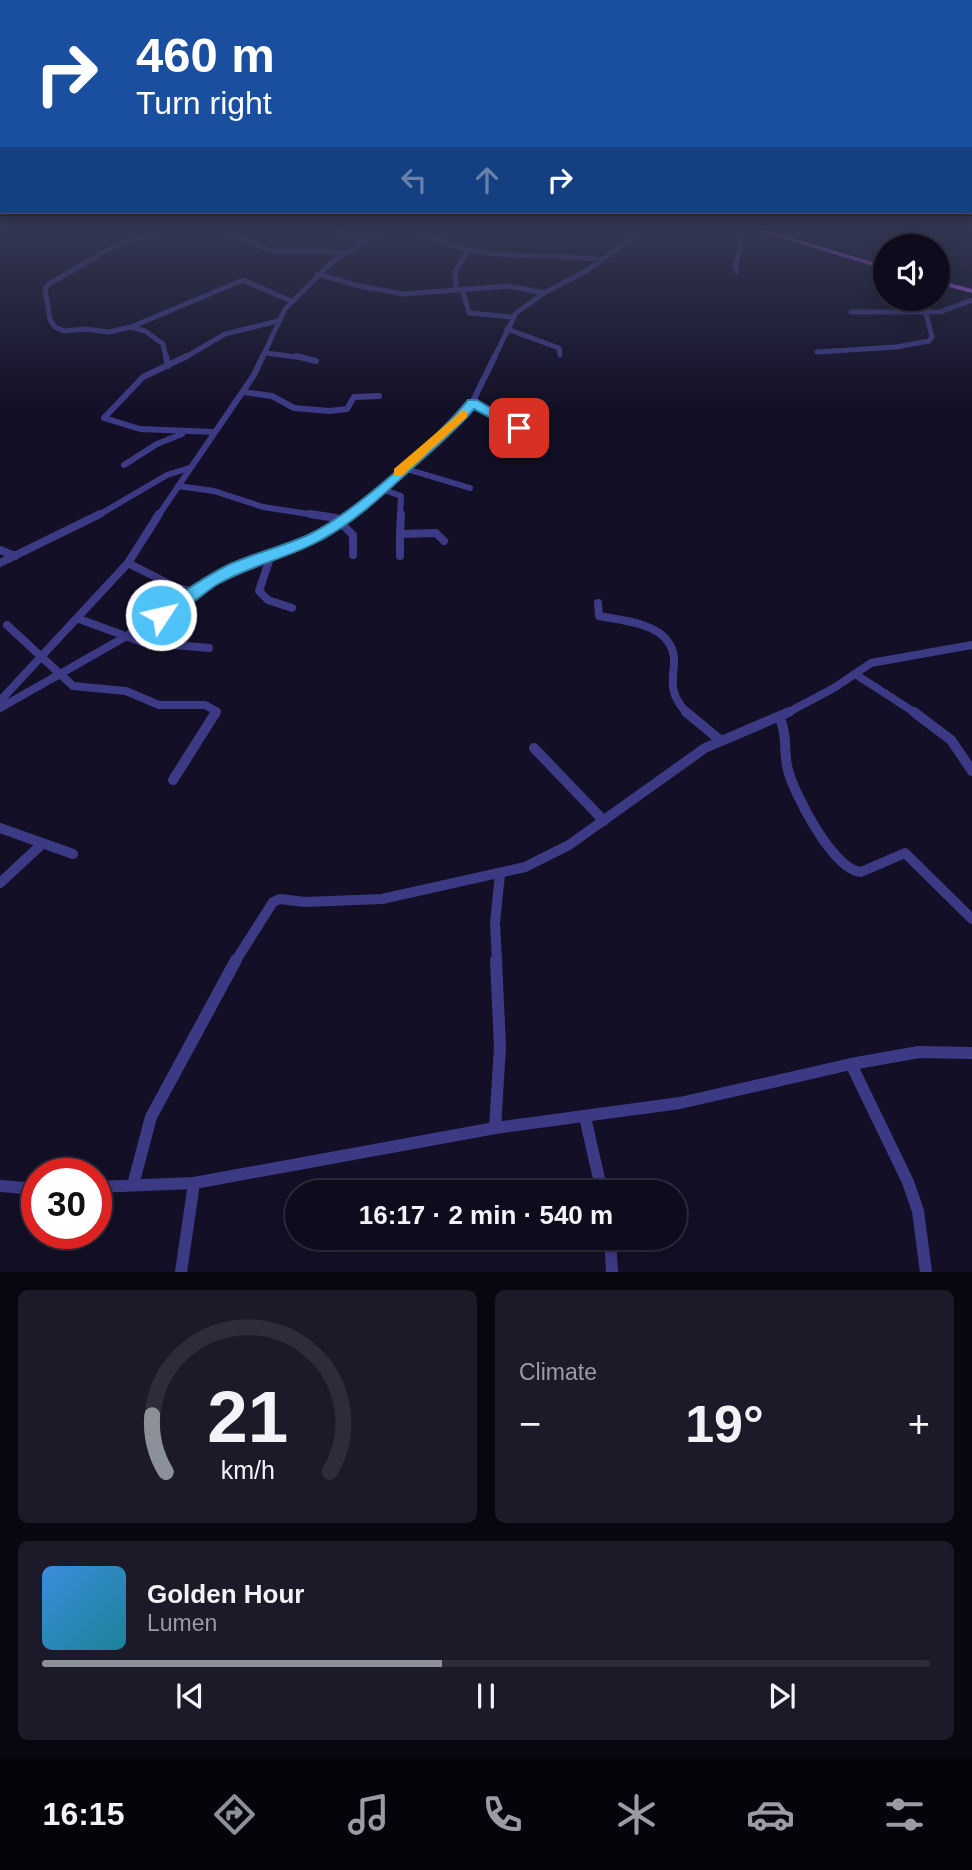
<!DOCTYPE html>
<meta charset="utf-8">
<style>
body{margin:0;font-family:Helvetica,sans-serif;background:#1c1929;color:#f1f3f6;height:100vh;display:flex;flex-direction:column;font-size:26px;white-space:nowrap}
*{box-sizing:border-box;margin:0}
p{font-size:23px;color:#9b9ba3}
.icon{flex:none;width:38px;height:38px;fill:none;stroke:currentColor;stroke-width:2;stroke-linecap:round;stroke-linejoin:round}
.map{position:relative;height:1272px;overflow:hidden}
.side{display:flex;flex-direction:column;gap:18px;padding:18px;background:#08060f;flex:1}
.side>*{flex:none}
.guide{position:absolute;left:0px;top:0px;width:973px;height:214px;box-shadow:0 4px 18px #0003,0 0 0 2px #2e2b3b;background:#1a4fa0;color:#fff;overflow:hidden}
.controls{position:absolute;left:873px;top:234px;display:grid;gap:14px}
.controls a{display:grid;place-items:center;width:77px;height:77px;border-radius:50%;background:#0e0b1c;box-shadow:0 4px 18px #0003,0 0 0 2px #2e2b3b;font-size:35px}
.speed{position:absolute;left:21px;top:1158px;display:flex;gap:14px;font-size:35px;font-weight:700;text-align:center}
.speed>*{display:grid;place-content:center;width:91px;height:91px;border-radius:50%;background:#0e0b1c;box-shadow:0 4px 18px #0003,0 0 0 2px #2e2b3b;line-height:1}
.speed .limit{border:10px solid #d22;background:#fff;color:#111}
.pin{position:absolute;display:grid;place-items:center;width:60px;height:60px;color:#fff;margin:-30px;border-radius:14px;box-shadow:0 4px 10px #0006}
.me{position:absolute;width:77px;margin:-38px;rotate:55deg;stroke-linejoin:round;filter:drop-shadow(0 0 5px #0008)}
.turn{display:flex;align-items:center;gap:24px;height:147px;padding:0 21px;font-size:32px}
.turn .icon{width:91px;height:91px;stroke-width:2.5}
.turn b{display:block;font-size:49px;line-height:60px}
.lanes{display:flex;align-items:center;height:66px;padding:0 21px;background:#0003;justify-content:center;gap:35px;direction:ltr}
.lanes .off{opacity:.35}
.big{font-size:52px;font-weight:600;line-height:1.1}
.side .widget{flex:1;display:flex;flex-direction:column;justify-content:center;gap:10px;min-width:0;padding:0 24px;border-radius:10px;background:#1c1929}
.side .dial{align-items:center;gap:0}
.dial svg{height:182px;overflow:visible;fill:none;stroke:#2e2b3b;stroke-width:7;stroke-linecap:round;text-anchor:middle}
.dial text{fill:#f1f3f6;stroke:none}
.song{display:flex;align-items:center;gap:21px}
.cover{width:84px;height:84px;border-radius:10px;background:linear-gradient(135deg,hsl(210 70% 55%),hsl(190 70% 35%))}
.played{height:7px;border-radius:4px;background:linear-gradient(90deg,#8c9099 45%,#2e2b3b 45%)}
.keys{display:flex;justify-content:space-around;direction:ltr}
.heat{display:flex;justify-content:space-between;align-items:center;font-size:38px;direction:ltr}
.side .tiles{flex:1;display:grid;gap:18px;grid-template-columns:1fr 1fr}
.widget:last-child{grid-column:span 2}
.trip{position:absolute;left:285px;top:1180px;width:402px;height:70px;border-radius:35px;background:#0e0b1c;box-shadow:0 4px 18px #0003,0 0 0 2px #2e2b3b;font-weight:600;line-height:70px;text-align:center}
.tabs{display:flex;height:112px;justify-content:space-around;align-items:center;background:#06040b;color:#9b9ba3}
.tabs .icon{width:49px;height:49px}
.tabs .selected{color:#8c9099}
.tabs b{font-size:32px;color:#f1f3f6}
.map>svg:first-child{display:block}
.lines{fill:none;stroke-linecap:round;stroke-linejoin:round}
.minor-far4{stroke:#3d3a85;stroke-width:5}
.minor-far3{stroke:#3d3a85;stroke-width:6}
.minor-far2{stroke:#3d3a85;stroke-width:8}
.minor-far1{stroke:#3d3a85;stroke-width:10}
.minor{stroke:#3d3a85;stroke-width:12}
.major{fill:#c25bff;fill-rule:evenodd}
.route{fill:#4fc3f7;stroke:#337fa1;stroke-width:2}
.slow{fill:#f59e0b}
</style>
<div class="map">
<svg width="972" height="1272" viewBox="0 0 972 1272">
<rect width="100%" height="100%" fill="#130f26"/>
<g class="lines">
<g class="minor-far4">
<path d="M163,231L116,245L49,284L45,289L50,320L55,327L64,331L85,329L109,332L131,327L243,280L291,301"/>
<path d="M224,231L272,251H329L343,254"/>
<path d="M338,231L363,243"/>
<path d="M419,231C476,265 540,251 603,260"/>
<path d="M0,234L2,231"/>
<path d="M737,272L735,266L740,249L738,231"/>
<path d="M318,274L359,286L404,294L509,286L544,293"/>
<path d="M456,288L455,271L469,250"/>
<path d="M462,289L469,313L513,317"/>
<path d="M851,312H940L972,300"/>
<path d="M131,327L145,331L163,344L166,358"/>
<path d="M507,329L559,348L560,355"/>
<path d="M817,352L896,347L929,341L932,337L926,313"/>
<path d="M266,353L304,358"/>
<path d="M184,358L225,334L278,321"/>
<path d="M262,358L285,309L332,262L382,231"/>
<path d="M494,358L516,313L544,293L586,271L642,231"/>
</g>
<g class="minor-far3">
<path d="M166,356L168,366"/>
<path d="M187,356L143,377L104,418L140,429L214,432"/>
<path d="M296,356L316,361"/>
<path d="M243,392L272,396L294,408L329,411L347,409L354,397L379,396"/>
<path d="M472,403L527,433L540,436"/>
<path d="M124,465L157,444L182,434"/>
<path d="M403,468L470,488"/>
<path d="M178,486L214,491L263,507L322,516"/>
<path d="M382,489L401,496L400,516"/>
<path d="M97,516L167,475L189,468"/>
<path d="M158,516L254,375L263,356"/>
<path d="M347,516L368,501L458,420L472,403L495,356"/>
</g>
<g class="minor-far2">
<path d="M310,514L336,518L353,535V555"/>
<path d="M401,514L400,534L436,533L444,541"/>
<path d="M400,534V556"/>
<path d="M0,550L15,556"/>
<path d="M271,555L259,591L268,600L292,608"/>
<path d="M0,563L100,514"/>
<path d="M128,563L175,587L194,592"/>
<path d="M598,603L599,616C620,620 657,623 669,643C684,667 658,684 688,714"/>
<path d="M79,619L142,642L209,648"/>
<path d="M7,625L73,686L126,691L159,705H205L216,711V714"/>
<path d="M855,674L917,714"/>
<path d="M0,701L128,563L159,514"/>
<path d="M0,708L125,637L235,568L315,538L349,514"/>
<path d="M785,714L834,688L871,663L972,645"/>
</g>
<g class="minor-far1">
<path d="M686,712L720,740"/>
<path d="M914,712L951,740L972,771"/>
<path d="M779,717C788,734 783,752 788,770C794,794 834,871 861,872L905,853L972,919"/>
<path d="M534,748L604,821"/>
<path d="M173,780L216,712"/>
<path d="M0,828L73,854"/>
<path d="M0,883L42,844"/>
<path d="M235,962L273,902L280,899L305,902L382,899L525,867L569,845L705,748L789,712"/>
<path d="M497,962L495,923L500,874"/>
</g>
<g class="minor">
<path d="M851,1064L908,1182L918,1211L926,1272"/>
<path d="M585,1117L602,1192"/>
<path d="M495,1128L500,1047L496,960"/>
<path d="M133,1185L151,1117L236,960"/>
<path d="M0,1186L37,1189"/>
<path d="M96,1187L194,1183L495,1128L680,1103L851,1064L919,1052L972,1053"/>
<path d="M610,1237L612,1272"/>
<path d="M181,1272L194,1183"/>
</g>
<g class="major">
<path d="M759,231H768L886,266V270Z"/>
<path d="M938,280L972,289V293L938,284Z"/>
</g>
</g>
<linearGradient id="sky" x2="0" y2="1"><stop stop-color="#0a0815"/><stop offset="0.56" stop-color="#333752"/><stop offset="1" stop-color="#333752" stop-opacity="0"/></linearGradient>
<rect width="972" height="409" fill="url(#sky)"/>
<path class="route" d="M468,400H477L525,428L519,432L514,430L474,409C457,429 437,446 417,464C387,491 357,521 321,540C289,558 251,565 218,584C204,592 170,624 155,620L153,615L155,611C179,595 202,578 228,565C254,553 282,547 308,535C353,514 436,439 468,400Z"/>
<path class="slow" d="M463,410L467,412V417L403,475H394V469Z"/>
</svg>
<div class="controls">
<a><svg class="icon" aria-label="sound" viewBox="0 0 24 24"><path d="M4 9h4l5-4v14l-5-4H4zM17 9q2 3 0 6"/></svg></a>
</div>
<div class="speed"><div class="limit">30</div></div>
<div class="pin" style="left:519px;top:428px;background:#d93025"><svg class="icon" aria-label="arrive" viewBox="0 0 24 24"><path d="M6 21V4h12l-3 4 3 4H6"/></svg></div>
<svg class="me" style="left:161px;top:615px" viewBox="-20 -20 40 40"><circle r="17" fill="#4fc3f7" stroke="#fff" stroke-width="3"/><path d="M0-11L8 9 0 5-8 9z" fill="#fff"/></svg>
<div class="trip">16:17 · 2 min · 540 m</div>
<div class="guide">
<div class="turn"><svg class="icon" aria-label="right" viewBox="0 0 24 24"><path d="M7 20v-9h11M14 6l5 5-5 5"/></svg><div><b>460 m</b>Turn right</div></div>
<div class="lanes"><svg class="icon off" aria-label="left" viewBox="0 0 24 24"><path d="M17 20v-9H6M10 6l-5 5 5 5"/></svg><svg class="icon off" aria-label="ahead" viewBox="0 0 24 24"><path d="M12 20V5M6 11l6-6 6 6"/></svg><svg class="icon" aria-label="right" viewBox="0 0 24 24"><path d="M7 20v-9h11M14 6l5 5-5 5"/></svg></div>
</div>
</div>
<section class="side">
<div class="tiles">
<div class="widget dial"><svg viewBox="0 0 100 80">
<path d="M14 69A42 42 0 1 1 86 69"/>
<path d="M14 69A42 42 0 0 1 8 44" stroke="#8c9099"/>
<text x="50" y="56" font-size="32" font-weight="700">21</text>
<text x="50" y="72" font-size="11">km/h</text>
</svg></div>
<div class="widget"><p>Climate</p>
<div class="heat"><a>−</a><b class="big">19°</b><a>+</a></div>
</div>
<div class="widget">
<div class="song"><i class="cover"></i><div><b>Golden Hour</b><p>Lumen</p></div></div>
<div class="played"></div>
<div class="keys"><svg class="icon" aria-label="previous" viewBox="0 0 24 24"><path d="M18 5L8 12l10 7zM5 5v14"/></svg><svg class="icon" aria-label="pause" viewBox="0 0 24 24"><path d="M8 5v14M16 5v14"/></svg><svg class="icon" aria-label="next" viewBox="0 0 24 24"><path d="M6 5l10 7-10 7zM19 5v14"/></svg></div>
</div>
</div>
</section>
<nav class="tabs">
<b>16:15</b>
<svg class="icon selected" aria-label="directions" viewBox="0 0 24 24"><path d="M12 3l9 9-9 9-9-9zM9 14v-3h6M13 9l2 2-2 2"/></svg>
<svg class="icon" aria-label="music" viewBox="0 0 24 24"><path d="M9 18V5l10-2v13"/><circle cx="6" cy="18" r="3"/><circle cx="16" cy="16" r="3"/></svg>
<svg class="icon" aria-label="phone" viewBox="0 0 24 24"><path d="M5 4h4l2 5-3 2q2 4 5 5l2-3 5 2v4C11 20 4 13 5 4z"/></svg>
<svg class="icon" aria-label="climate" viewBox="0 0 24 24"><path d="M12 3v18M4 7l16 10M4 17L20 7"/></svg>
<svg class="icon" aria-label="car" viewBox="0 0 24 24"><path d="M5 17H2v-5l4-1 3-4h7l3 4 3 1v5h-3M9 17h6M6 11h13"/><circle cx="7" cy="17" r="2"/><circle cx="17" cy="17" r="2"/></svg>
<svg class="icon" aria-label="filters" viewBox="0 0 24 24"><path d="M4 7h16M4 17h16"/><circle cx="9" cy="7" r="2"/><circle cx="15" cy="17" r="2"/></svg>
</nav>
